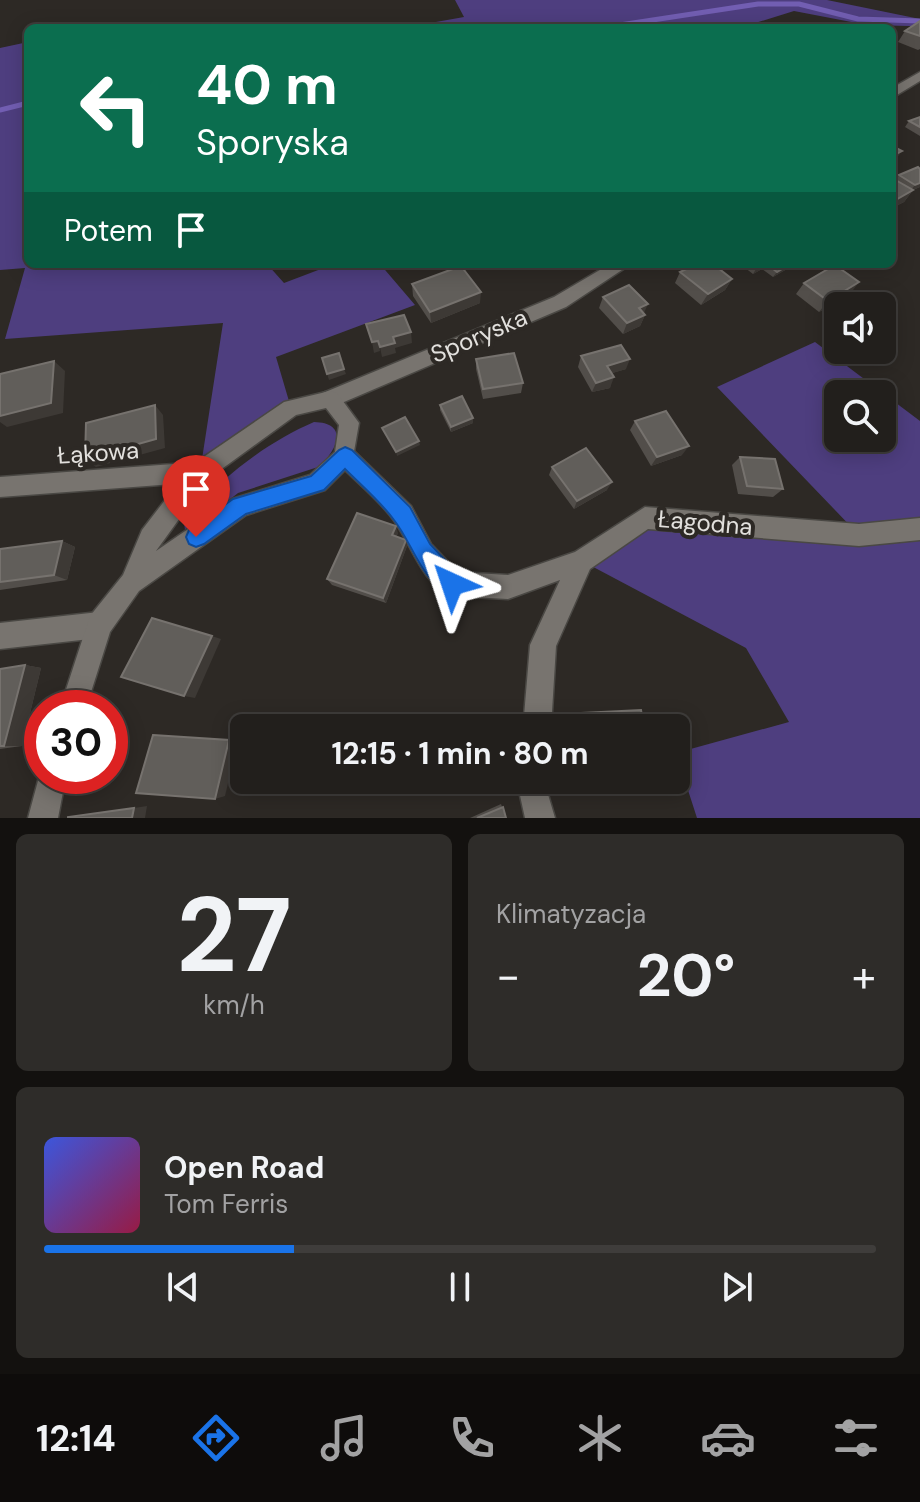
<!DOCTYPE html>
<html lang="pl">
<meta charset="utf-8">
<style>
body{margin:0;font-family:"DM Sans",sans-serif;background:#2e2c29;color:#f1f3f6;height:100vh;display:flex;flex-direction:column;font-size:30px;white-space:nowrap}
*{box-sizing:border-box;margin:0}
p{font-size:26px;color:#a2a2a3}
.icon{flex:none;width:44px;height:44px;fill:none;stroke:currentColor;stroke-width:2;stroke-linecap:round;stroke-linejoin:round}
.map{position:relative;height:818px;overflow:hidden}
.panel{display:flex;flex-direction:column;gap:16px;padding:16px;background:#13110f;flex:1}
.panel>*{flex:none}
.banner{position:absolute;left:24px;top:24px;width:872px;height:244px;border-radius:12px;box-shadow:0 4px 20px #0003,0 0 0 2px #3f3d3b;background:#0b6e4f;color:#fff;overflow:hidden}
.tools{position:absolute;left:824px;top:292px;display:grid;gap:16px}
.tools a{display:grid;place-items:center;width:72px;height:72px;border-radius:12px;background:#221f1c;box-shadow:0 4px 20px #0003,0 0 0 2px #3f3d3b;font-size:40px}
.speed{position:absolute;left:24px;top:690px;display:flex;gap:16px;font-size:40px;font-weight:700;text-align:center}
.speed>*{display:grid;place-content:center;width:104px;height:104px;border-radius:50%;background:#221f1c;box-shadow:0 4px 20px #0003,0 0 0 2px #3f3d3b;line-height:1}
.speed .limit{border:12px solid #d22;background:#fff;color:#111}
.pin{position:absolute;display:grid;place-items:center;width:68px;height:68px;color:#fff;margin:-82px -34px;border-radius:50% 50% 50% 0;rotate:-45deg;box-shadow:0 0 8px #0007}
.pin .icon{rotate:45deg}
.me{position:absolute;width:88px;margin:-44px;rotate:318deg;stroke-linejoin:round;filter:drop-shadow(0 0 6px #0008)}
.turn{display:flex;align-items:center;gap:28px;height:168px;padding:0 40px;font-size:36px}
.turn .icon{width:104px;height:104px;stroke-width:2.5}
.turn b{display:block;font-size:56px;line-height:68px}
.then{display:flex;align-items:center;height:76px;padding:0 40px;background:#0003;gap:16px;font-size:30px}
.big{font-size:60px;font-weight:700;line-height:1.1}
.panel .widget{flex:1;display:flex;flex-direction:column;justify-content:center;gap:12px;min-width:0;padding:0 28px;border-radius:12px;background:#2e2c29}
.panel .dial{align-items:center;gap:0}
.dial b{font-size:104px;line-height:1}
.song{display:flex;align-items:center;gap:24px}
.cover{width:96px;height:96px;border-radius:12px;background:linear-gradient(135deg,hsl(230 70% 55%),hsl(340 70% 35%))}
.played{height:8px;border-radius:4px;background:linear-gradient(90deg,#1a73e8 30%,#3f3d3b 30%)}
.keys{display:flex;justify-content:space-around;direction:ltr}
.heat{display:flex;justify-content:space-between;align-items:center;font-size:44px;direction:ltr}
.panel .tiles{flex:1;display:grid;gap:16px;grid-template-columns:1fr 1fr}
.widget:last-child{grid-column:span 2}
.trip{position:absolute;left:230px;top:714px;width:460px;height:80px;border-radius:12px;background:#221f1c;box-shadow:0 4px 20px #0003,0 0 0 2px #3f3d3b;font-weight:700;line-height:80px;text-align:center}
.dock{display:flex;height:128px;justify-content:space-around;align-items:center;background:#0e0c0b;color:#a2a2a3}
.dock .icon{width:56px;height:56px}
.dock .selected{color:#1a73e8}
.dock b{font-size:36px;color:#f1f3f6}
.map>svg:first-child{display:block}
.green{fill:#4e3e7f;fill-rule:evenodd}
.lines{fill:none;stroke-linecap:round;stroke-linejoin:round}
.stream{stroke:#725eb2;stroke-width:5}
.street-casing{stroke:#4a4844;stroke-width:3}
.secondary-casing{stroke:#4a4844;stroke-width:3}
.street{fill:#78746f;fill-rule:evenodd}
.secondary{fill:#78746f;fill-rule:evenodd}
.wall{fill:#524e4a}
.shaded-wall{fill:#3d3935}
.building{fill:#615e5a;stroke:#76726e;stroke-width:2}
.route{fill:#1a73e8;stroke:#114b97;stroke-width:2}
.labels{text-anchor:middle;stroke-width:8;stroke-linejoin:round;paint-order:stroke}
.street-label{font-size:24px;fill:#e2e0dd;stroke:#2d2925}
</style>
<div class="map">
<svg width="920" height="818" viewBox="0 0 920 818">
<rect width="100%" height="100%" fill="#2d2925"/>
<g class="green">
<path d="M455,0H827L920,19V31L910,26L867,25L794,11L739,28H402L464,17Z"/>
<path d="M28,42V264H267L284,283L334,264H380L415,305L276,357L291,408L200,472L223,323L5,339L25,268L0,270V48Z"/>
<path d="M815,342L920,421V818H697L676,753L789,722L746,648L582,561L645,518L858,534L717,387ZM838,394H882V438H838Z"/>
<path d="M314,422C350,423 337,451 318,467L238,493L196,526L185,530L184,523C216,481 265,443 314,422Z"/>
</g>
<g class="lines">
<g class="stream">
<path d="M600,28L758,4H799L858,19L920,21"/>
<path d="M0,110L28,103"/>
</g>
<defs>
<g id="street">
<path d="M920,72V81L892,98V88Z"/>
<path d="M610,264H631L566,307L337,405L330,407L323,405L320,399L323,393L554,297Z"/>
<path d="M345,447L352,449L411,506L431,544L458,572L508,575L575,552L645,507L859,524L920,518V540L859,546L648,529L590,569L556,646L551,728H523L530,645L560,580L508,599L452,596C421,583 413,547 395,522C380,500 356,482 338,463L334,456L338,449Z"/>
<path d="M200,462L208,465L211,472L208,479L200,482L0,497V477Z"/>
<path d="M99,612L108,616L112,625L108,634L99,638L0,649V623Z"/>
<path d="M520,780H548L547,791L555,818H525L519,791Z"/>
</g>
<g id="secondary">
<path d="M330,391L337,393L359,423L352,463L325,490L246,515L139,591L110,632L86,708H60L90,616L123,575L142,530L192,465L284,402ZM326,408L339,425L335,452L310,475L232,499L156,551L208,479L296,415Z"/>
<path d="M42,766V776H66L58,818H28Z"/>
</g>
</defs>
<use href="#street" class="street-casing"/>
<use href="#secondary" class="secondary-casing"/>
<use href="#street" class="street"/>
<use href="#secondary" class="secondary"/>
</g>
<g class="wall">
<path d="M920,21V49L918,50L898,42L905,31Z"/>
<path d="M920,117V136L905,127L909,121Z"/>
<path d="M920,169V187L913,190L904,202L892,208V178L896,180L899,175Z"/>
<path d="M740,264H791L787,269L773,277L762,269L753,274Z"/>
<path d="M680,272L732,279L725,290L701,305L675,283Z"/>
<path d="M804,283L850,294L819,312L796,294Z"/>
<path d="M412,284L480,303L431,323L413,296Z"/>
<path d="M603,297L644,313L645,315L640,326L623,334L599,308Z"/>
<path d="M581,356L626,369L612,373L610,388L592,392L578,367Z"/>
<path d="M476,359L523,383L521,393L483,399L476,369Z"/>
<path d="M440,405L473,423L451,432L440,410Z"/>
<path d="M635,421L682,455L651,466L630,430Z"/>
<path d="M740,457L783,489L773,497L738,494L732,465Z"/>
<path d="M552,467L607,490L574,509L549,475Z"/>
<path d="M398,533L396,537L407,546L386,603L332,585L327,579Z"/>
<path d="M62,541L75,547L67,580L0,590V549Z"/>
<path d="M25,665L41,668L22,746L0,749V669Z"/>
<path d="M582,713L644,728H580L578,715Z"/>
<path d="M501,804L506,818H470Z"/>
</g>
<g class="shaded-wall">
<path d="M902,151L893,163L892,164V156Z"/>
<path d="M920,183V187L910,191L915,185Z"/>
<path d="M913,190L904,202L892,208V202Z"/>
<path d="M759,264H765L762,269L753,274Z"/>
<path d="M791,264L787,269L773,277L777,272Z"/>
<path d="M732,279L725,290L701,305L708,294Z"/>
<path d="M859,282L850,294L819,312L828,301Z"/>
<path d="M481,292L480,303L431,323L430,312Z"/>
<path d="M648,304L643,315L639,308Z"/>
<path d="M645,315L640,326L623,334L627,323Z"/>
<path d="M411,332L412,343L395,348L396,353L382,357L380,347L393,337Z"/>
<path d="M378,341L380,351L374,353L372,342Z"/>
<path d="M630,359L626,369L603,376L607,366Z"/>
<path d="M54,361L65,371L63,413L7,427L0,422V416Z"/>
<path d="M344,369L346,374L329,380L327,374Z"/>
<path d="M614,377L610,388L592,392L596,383Z"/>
<path d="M155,405L163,415L165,448L96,467L85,459Z"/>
<path d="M473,418V423L451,432V427Z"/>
<path d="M419,441L420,445L397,456L396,452Z"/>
<path d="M689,446L682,455L651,466L657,457Z"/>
<path d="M612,482L607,490L574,509L577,501Z"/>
<path d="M396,526L398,533L394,542L392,535Z"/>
<path d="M406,540L407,546L386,603L383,598Z"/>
<path d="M62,541L75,547L67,580L54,575Z"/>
<path d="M212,636L221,639L195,698L184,696Z"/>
<path d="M25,665L41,668L22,746H4Z"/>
<path d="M229,740L238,741L225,796L215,799Z"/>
<path d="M147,806L145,818H132L134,808Z"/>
</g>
<g class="building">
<path d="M920,21V36L905,31Z"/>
<path d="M920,117V127L909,121Z"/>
<path d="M892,146L902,151L892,156Z"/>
<path d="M918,167L920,169V183L915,185L899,175Z"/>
<path d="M892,178L913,190L892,202Z"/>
<path d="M697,264H713L732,279L708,294L680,272Z"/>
<path d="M767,264H790L777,272Z"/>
<path d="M835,265L859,282L828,301L804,283Z"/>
<path d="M461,266L481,292L430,312L412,284Z"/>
<path d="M629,285L648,304L639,308L645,315L627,323L603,297Z"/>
<path d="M404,315L411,332L393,337L395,343L380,347L378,341L372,342L366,324Z"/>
<path d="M621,345L630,359L607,366L614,377L596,383L581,356Z"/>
<path d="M339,353L344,369L327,374L322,358Z"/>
<path d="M514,353L523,383L483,389L476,359Z"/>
<path d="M54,361L51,403L0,416V374Z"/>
<path d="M462,396L473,418L451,427L440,405Z"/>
<path d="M155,405L156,439L85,459L86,423Z"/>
<path d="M666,411L689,446L657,457L635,421Z"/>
<path d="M405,417L419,441L396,452L382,428Z"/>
<path d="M586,448L612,482L577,501L552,467Z"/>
<path d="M740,457L775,459L783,489L747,486Z"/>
<path d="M357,513L396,526L392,535L406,540L383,598L327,579Z"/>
<path d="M62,541L54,575L0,582V549Z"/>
<path d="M152,618L212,636L184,696L121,677Z"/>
<path d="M25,665L4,746H0V669Z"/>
<path d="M641,710L644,728H585L582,713Z"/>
<path d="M153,735L229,740L215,799L136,793Z"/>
<path d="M592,780H655V782L593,785Z"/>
<path d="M503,807L506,818H477Z"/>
<path d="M134,808L132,818H68V817Z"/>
</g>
<path class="route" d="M345,447L352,450L410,507L430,544L460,576L463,584L460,592L452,595C421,582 413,544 394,520C380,501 361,485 345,469L324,490L246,514L204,544L196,547L189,544L186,537L189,530L233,499L311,476L339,450Z"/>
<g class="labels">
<g class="street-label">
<text transform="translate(479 336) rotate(-23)" y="8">Sporyska</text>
<text transform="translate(98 453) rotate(-4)" y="8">Łąkowa</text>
<text transform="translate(705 523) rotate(5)" y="8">Łagodna</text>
</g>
</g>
</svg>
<div class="tools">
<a><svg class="icon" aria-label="sound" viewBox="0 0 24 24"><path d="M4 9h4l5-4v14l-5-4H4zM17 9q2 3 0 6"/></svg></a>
<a><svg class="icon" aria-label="search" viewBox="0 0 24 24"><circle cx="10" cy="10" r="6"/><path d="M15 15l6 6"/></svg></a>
</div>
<div class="speed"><div class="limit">30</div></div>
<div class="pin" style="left:196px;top:537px;background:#d93025"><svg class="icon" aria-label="arrive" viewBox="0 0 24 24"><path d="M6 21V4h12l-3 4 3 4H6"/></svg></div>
<svg class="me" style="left:452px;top:584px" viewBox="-20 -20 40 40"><path d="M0-17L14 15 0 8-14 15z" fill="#1a73e8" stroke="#fff" stroke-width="4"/></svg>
<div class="trip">12:15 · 1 min · 80 m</div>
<div class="banner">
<div class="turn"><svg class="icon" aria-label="left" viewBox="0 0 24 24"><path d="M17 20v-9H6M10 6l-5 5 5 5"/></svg><div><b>40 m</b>Sporyska</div></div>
<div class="then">Potem<svg class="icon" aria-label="arrive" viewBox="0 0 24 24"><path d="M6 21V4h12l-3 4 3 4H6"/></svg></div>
</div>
</div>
<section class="panel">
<div class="tiles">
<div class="widget dial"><b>27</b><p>km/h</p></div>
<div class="widget"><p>Klimatyzacja</p>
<div class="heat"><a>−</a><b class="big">20°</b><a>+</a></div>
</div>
<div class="widget">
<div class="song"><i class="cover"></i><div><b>Open Road</b><p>Tom Ferris</p></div></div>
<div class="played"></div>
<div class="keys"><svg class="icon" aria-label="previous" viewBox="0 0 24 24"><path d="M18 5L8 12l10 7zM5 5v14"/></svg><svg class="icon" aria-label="pause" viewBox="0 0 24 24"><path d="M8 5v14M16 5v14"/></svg><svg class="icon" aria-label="next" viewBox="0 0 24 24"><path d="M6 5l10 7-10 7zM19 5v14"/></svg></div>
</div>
</div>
</section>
<nav class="dock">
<b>12:14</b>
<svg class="icon selected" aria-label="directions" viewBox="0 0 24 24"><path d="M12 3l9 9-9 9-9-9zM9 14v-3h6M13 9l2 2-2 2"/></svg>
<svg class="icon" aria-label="music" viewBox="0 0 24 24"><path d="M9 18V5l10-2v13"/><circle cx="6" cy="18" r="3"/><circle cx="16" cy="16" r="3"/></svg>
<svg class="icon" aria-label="phone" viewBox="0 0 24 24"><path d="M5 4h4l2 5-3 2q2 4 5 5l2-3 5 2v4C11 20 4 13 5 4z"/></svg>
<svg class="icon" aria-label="climate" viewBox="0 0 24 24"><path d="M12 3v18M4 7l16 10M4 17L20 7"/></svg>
<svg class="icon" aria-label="car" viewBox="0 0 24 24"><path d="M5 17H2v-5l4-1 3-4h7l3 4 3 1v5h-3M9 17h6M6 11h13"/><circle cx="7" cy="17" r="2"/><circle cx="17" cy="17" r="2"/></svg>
<svg class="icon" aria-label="filters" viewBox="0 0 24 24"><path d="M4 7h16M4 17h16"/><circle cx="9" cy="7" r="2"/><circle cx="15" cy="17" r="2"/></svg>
</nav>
